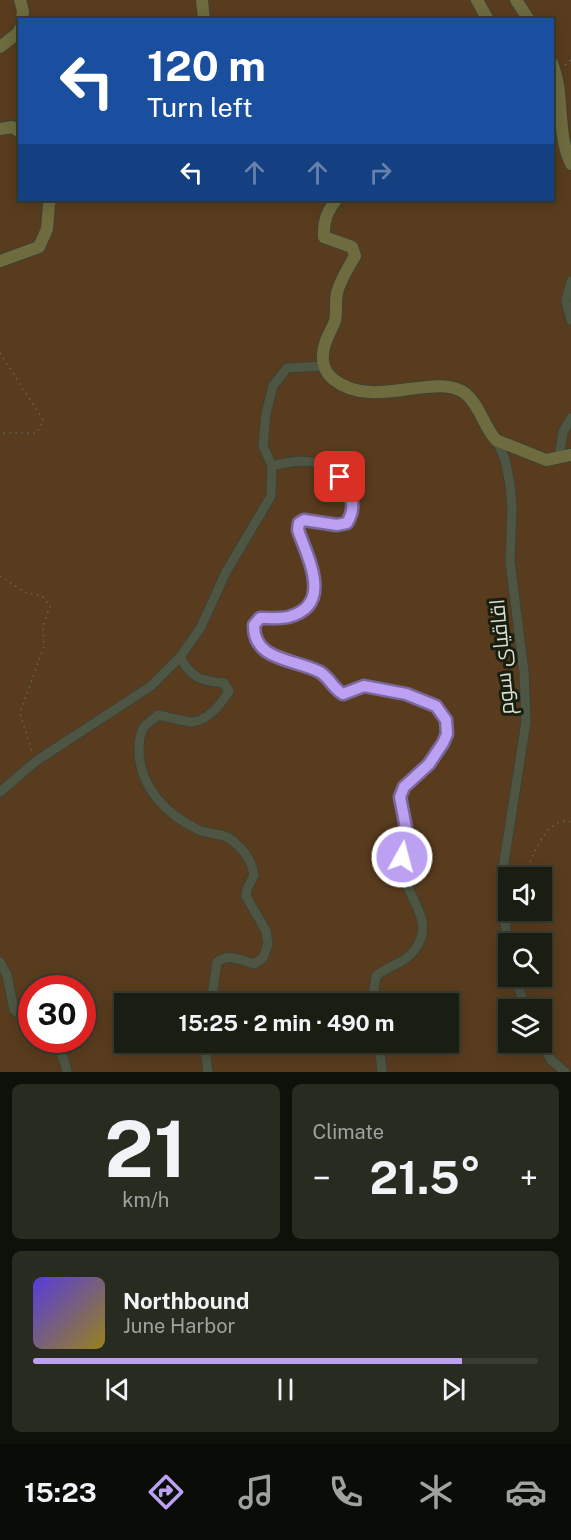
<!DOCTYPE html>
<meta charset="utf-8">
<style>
body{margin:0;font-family:"Public Sans",Cairo,sans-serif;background:#272b20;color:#f1f3f6;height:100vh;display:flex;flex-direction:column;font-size:22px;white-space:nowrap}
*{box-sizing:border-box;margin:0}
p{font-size:20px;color:#9fa29f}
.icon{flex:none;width:33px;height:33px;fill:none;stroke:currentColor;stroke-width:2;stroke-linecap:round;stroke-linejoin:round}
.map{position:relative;height:1072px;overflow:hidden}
.drawer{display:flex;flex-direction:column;gap:12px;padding:12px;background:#0e100a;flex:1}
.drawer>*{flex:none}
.banner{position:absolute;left:18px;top:18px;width:536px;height:183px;border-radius:0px;box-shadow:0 3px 15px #0003,0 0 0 2px #383c32;background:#1a4fa0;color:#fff;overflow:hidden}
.fabs{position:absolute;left:498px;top:867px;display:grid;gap:12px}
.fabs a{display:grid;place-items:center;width:54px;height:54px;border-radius:0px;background:#1a1e12;box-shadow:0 3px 15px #0003,0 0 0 2px #383c32;font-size:30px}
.speed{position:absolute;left:18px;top:975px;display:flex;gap:12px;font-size:30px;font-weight:700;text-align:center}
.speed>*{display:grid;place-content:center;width:78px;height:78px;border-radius:50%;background:#1a1e12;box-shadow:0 3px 15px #0003,0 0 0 2px #383c32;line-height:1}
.speed .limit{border:9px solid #d22;background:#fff;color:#111}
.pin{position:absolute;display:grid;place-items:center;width:51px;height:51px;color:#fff;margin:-26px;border-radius:12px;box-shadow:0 3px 9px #0006}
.me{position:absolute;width:66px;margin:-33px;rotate:7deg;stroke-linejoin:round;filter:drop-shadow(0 0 4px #0008)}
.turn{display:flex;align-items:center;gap:21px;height:126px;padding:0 30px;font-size:27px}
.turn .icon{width:78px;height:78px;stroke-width:2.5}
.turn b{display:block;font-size:42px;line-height:51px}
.lanes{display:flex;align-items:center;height:57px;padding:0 30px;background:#0003;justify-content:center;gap:30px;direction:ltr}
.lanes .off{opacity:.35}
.big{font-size:45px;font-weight:700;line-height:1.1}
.drawer .widget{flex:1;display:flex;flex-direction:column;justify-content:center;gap:9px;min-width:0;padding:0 21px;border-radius:9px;background:#272b20}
.drawer .dial{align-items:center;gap:0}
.dial b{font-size:78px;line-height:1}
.song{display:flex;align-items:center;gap:18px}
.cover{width:72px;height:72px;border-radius:9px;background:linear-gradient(135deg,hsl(250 70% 55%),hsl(50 70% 35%))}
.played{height:6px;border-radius:3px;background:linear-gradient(90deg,#bca0f2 85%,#383c32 85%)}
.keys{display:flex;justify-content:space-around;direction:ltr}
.heat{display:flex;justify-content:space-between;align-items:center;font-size:33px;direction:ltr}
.drawer .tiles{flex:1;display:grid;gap:12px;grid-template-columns:1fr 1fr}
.widget:last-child{grid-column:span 2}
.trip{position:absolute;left:114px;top:993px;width:345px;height:60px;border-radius:0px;background:#1a1e12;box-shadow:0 3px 15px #0003,0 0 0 2px #383c32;font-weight:700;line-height:60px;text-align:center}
.tab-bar{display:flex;height:96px;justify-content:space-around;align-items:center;background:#0a0c07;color:#9fa29f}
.tab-bar .icon{width:42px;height:42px}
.tab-bar .selected{color:#bca0f2}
.tab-bar b{font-size:27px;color:#f1f3f6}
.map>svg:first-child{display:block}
.green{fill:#593c1e;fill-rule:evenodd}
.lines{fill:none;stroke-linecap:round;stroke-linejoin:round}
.street-casing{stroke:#3c4235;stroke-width:11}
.secondary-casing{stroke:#3c4235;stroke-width:14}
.path{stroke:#616759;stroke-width:1.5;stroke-dasharray:1.5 4.5;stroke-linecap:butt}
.street{stroke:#4e5543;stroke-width:9}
.secondary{stroke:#6e6b3f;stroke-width:12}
.route-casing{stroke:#7a689d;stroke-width:15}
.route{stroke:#bca0f2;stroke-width:10}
.labels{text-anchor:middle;stroke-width:6;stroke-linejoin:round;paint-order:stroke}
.street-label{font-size:21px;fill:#d9ddd3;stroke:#191f0f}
</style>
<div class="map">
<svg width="571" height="1072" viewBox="0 0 571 1072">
<rect width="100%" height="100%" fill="#222818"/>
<path class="green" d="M0,0H571V1072H0ZM20,20H552V200H20ZM508,878H542V910H508ZM508,944H542V976H508ZM32,988H82V1040H32ZM124,1004H448V1042H124ZM508,1010H542V1042H508Z"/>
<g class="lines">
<defs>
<g id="street">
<path d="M571,281L566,301L571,320"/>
<path d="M324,366L287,368L273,386L266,414L263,446L272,466C305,457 332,458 348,492C354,504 354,511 347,523L337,525L304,520L299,523V530C308,559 334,605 288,617C279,619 269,618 260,618L254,625C253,661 295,658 320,672C330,678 333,689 343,694C350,692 358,687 365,686C380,685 400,692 414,698C420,700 429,702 435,706C458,722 442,749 428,765C419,774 404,782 401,795C399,804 405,817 406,827C407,842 400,857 403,872C408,899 435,921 416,948C405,964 389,965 376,976L372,1004"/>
<path d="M496,440L505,459L510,484L512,509L510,561L524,672L526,722L503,868L502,907L509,944"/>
<path d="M559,458L563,432L571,418"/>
<path d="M180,657C191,678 201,681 224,683L229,691C222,703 208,721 192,722C185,722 168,717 158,715C154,719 148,723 144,727C140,733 139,743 139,750C139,786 166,815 199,830C210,835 223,832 233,841C244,850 252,861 254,875L247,889L246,896L266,931L268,944L263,958L254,964C240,960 230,953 217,962L211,1004"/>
<path d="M0,792L36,761L151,686L180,657L201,627L226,572L271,496L272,466"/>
<path d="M0,962L7,975L14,1010L32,1025"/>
<path d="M516,976L525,1010"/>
<path d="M50,1040C60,1048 65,1059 67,1072"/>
<path d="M204,1042L208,1072"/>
<path d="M379,1042L382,1072"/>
<path d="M540,1042L551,1060L565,1072"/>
</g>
<g id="secondary">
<path d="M20,0L23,11L22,20"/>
<path d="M202,0L204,20"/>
<path d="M477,0L488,20"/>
<path d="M516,0L529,20"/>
<path d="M0,47L18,33L20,29"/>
<path d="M552,63C565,94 556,133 571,164"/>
<path d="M0,129L12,127L20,132"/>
<path d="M336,200C327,212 323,221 324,237L352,247L355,256C348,268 340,280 337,293C335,302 337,312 335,321C331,332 323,342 323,355C322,364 326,373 333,379C374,412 436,370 466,394C480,406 484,427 496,440L546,460L571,455"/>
<path d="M0,261L39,247L47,229L49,204L50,200"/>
</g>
</defs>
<use href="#street" class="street-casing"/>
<use href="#secondary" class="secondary-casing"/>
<g class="path">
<path d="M565,65L571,60"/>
<path d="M0,353L43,420L37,433H0"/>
<path d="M0,576L24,592L42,596L50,606L43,627L44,646L20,713L32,752"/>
<path d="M522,878C532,861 545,815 571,822"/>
</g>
<use href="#street" class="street"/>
<use href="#secondary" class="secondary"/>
</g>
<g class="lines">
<defs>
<path id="route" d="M340,477C350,495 358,504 347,523L337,525L304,520L299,523L298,530C308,559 334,605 288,617C279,619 269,618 260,618L254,625C253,661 295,659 320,672C330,678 333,689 343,694L364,686L406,694L436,706L446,720L447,734L443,743L429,764L404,787L400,797L406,828L402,857"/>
</defs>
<use href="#route" class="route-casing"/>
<use href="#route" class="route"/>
</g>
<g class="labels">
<g class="street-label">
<text transform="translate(502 657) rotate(-95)" y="7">اقاقیای سوم</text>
</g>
</g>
</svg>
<div class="fabs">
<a><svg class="icon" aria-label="sound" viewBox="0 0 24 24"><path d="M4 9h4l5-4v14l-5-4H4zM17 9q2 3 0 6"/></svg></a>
<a><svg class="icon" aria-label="search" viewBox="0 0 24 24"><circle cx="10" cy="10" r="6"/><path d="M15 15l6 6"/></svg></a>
<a><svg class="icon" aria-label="layers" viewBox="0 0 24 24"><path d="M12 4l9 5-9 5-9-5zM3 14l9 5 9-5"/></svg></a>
</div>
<div class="speed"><div class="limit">30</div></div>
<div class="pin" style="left:340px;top:477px;background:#d93025"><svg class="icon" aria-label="arrive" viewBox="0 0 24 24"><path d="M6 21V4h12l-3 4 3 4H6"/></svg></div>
<svg class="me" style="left:402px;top:857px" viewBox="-20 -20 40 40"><circle r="17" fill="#bca0f2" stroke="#fff" stroke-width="3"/><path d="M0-11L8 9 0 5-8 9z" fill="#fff"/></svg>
<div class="trip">15:25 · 2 min · 490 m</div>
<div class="banner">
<div class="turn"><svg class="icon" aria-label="left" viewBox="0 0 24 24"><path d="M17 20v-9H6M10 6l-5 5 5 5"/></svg><div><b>120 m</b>Turn left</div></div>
<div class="lanes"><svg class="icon" aria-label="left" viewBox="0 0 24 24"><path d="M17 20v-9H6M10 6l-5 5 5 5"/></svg><svg class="icon off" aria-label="ahead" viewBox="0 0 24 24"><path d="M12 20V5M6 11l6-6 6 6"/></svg><svg class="icon off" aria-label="ahead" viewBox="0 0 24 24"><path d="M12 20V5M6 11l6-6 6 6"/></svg><svg class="icon off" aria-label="right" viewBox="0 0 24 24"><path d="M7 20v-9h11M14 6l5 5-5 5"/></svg></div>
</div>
</div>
<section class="drawer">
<div class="tiles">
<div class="widget dial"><b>21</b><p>km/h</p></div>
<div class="widget"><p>Climate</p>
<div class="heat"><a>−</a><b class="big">21.5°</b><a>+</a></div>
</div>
<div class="widget">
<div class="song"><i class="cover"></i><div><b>Northbound</b><p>June Harbor</p></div></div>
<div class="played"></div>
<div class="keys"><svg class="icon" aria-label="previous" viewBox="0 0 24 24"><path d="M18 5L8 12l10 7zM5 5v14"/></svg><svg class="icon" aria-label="pause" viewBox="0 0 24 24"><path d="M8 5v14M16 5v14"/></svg><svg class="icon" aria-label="next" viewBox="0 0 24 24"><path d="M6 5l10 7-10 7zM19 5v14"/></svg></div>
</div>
</div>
</section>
<nav class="tab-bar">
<b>15:23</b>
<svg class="icon selected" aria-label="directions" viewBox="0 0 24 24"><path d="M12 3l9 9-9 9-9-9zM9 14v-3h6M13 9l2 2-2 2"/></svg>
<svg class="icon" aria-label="music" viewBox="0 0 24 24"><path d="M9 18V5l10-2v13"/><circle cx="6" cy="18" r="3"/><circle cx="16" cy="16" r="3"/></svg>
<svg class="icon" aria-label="phone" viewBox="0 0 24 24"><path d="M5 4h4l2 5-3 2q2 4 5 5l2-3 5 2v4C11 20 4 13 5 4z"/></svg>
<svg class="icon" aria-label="climate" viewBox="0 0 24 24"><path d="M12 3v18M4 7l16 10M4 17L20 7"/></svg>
<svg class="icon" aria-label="car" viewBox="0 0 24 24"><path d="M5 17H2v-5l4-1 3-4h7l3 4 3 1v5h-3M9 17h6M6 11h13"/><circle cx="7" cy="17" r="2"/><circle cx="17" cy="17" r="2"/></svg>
</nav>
